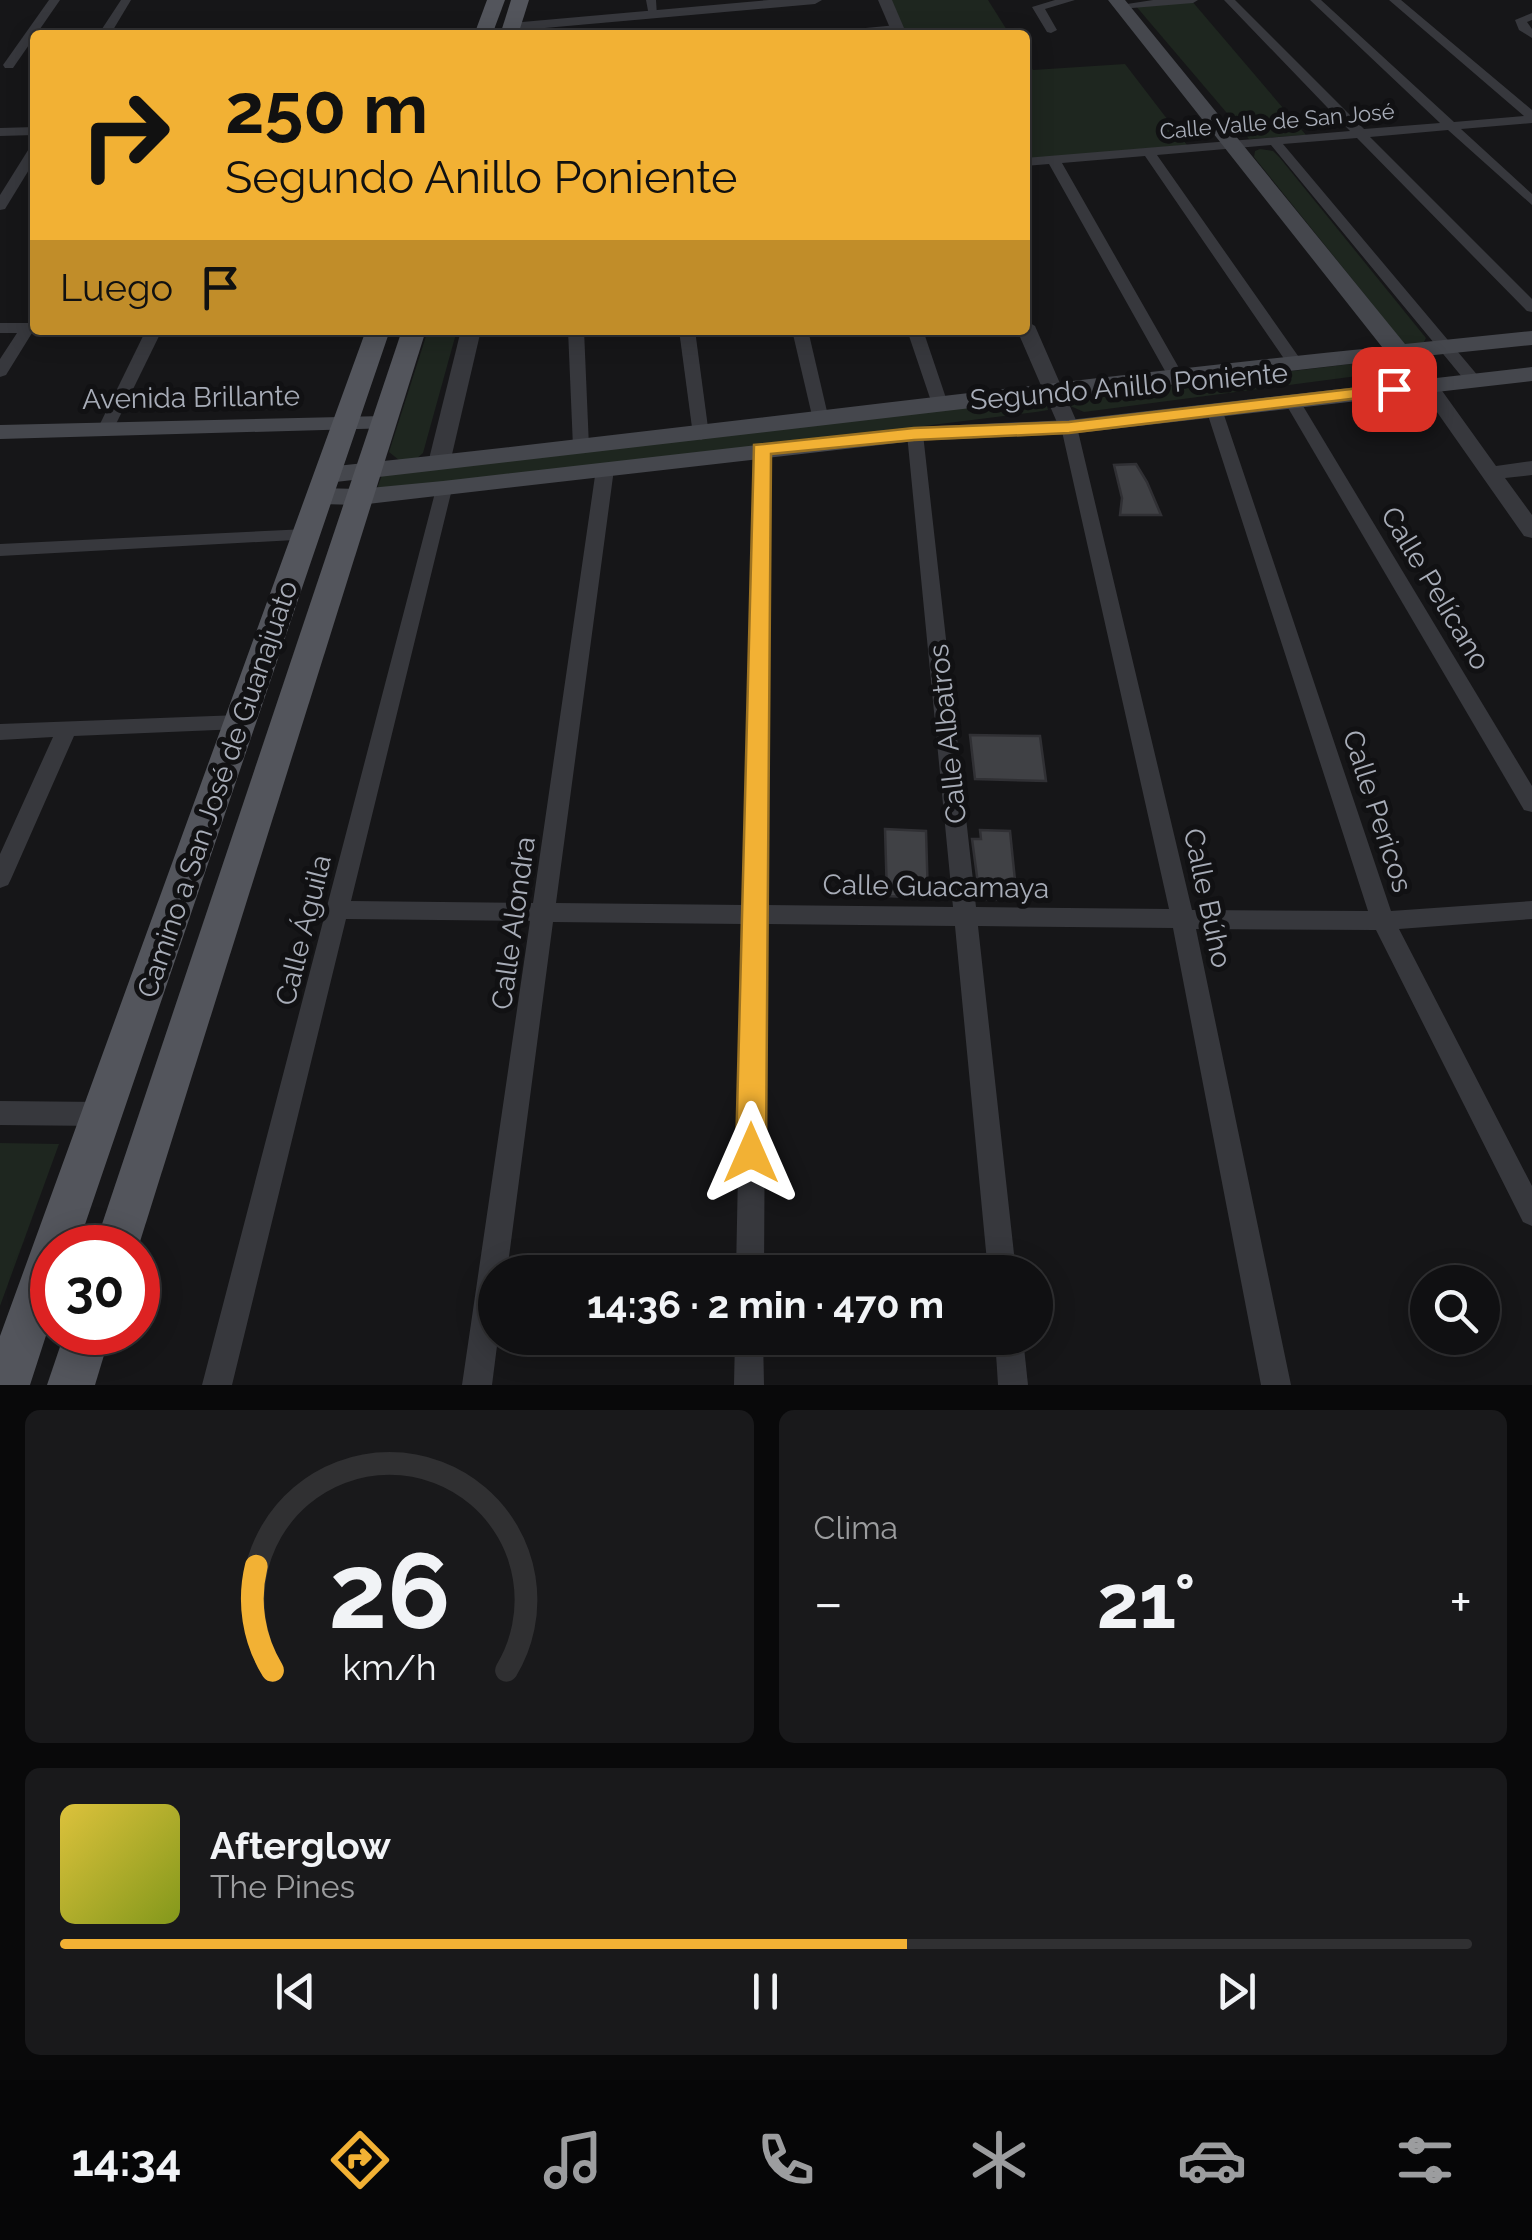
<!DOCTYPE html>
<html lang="es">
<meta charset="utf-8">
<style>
body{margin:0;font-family:Raleway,sans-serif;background:#19191b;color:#f1f3f6;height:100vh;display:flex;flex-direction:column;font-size:38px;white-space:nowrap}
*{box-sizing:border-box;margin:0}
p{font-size:32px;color:#9c9d9f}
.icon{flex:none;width:55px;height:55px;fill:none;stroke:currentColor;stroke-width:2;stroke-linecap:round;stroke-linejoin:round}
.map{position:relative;height:1385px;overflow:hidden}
.drawer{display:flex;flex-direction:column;gap:25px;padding:25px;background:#09090a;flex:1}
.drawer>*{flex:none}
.guide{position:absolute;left:30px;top:30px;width:1000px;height:305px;border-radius:10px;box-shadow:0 5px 25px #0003,0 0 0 2px #303032;background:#f2b134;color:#111;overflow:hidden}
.fabs{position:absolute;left:1410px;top:1265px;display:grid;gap:20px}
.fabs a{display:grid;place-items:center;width:90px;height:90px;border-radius:50%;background:#101012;box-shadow:0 5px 25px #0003,0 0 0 2px #303032;font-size:50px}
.speed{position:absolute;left:30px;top:1225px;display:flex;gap:20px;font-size:50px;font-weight:700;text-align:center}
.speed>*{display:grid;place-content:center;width:130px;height:130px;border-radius:50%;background:#101012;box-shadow:0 5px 25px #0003,0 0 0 2px #303032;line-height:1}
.speed .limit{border:15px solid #d22;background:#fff;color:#111}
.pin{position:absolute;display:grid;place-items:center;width:85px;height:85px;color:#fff;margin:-42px;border-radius:20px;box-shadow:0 5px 15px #0006}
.me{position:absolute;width:110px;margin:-55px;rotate:0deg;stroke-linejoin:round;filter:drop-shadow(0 0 8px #0008)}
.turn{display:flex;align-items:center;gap:35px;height:210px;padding:0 30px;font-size:45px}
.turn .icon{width:130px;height:130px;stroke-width:2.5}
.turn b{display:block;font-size:70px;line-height:85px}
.then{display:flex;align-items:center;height:95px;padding:0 30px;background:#0003;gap:20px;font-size:38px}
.big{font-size:75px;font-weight:700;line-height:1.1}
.drawer .tile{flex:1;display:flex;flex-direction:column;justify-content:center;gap:15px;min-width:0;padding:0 35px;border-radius:15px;background:#19191b}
.drawer .dial{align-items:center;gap:0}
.dial svg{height:260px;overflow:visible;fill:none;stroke:#303032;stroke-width:7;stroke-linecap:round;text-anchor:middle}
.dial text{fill:#f1f3f6;stroke:none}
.song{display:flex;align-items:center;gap:30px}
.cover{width:120px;height:120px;border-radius:15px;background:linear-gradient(135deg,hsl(50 70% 55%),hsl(70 70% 35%))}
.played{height:10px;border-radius:5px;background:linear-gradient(90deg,#f2b134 60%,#303032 60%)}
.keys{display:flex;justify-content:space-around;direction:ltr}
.heat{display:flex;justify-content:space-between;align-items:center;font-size:55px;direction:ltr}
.drawer .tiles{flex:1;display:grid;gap:25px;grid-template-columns:1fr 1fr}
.tile:last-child{grid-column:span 2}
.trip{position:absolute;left:478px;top:1255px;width:575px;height:100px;border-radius:50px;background:#101012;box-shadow:0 5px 25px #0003,0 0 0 2px #303032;font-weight:700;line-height:100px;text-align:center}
.menu{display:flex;height:160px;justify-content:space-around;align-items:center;background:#060607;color:#9c9d9f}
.menu .icon{width:70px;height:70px}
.menu .selected{color:#f2b134}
.menu b{font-size:45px;color:#f1f3f6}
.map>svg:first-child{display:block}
.green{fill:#1e261f}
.building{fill:#404145;stroke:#303034;stroke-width:2.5}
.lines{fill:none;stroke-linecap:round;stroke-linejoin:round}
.minor{fill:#37383d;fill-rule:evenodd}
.tertiary{fill:#37383d;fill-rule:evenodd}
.secondary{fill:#45474d;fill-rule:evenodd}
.primary{fill:#53555c;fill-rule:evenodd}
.route{fill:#f2b134;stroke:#9d7322;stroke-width:2.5}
.labels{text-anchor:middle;stroke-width:10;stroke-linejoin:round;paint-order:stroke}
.far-street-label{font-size:22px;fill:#a8adb8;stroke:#111113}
.street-label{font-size:28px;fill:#a8adb8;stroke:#111113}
</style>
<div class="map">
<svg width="1532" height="1385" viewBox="0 0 1532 1385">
<rect width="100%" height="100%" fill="#161618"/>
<g class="green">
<path d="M889,0H988L1010,35H905Z"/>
<path d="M1191,0L1306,135L1249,139L1135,5Z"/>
<path d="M1025,58L1033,70L1125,64L1187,145L1025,159Z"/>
<path d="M1260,149L1273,151L1280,158L1426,338L1423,344L1406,346L1254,157L1255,151Z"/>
<path d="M428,330H457L423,453L416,459L399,460L389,452Z"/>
<path d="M1393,359L1403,370L1084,412L1068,405L1075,397Z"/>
<path d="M1045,398L1048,410L1036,412L421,489H377L382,475Z"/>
<path d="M0,1143L59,1144L0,1306Z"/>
</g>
<g class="building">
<path d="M1136,464L1147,482L1161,515H1120L1122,498L1114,465Z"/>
<path d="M970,735L1040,736L1046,781L975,779Z"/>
<path d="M885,829L926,831L928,898L887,896Z"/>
<path d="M980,830L1010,831L1017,900L980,899L972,839H981Z"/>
</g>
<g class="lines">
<g class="minor">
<path d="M49,0H60L13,68H5L3,65Z"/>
<path d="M121,0H131L110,35H98Z"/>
<path d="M646,0H656L657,16H649Z"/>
<path d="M1055,0H1075L1045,9L1057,30L1051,33L1047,32L1032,7Z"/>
<path d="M1153,0H1198L1193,3L1120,9L1114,6Z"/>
<path d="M1224,0H1235L1364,129L1440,123L1310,0H1321L1454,122L1524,116L1389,0H1401L1532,110V123L1461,129L1532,194V205L1448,130L1370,137L1532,299V312L1527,311L1357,138L1283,144L1479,377V383H1467L1271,145L1157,155L1303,363L1295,368L1289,366L1145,156L1062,163L1183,375L1175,380L1169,378L1049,164L1025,166V158L1350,131Z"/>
<path d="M1532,13V20L1527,22L1532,29V38L1519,30L1515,20Z"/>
<path d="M897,25L903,28L901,30L818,35L824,32Z"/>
<path d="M35,127V135L0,136V128Z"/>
<path d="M35,146V160L5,209L0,210V195L30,147Z"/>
<path d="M0,323H35V330H41L32,333L6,375L0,377V359L17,333H0Z"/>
<path d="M146,330H162L114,428L106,433L100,432L98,428Z"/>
<path d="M568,330H584L589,447L581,452L573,447Z"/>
<path d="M679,330H695L709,435L701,440L693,435Z"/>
<path d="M792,330H808L829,420L827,423L821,425L813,420Z"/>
<path d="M907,330H923L948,404L946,407H934L932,404Z"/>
<path d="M1292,396L1300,401L1532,786V812L1524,810L1284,401Z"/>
<path d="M1214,404L1222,409L1391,911L1532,901V919L1399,929L1532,1186V1226L1523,1222L1376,930L1196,929L1291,1385H1261L1173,928L978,926L1016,1272H988L955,926L766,924L764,1272H736L743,924L553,922L507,1272H495V1338H498L492,1385H462L530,921L346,919L232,1385H202L437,485H449L452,489L351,901L533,903L596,469L605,464L614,469L556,903L744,905L753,449L761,444L769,449L766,905L953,907L907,434L915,429L923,434L976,907L1169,909L1061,427L1069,422L1077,427L1192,910L1368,911L1206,409Z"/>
<path d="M307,529L313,531L316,535L313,539L0,556V544Z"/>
<path d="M240,715L250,722L240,729L74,736L11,879L8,885L0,888V854L53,737L0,740V724Z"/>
<path d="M0,1101L102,1102L111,1106L115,1114L111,1122L102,1126L0,1125Z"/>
<path d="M735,1338H763L764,1385H734Z"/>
<path d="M995,1338H1023L1028,1385H998Z"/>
</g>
<g class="tertiary">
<path d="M769,0H822L815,4L511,31L504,27L511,23Z"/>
<path d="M878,0H892L907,35H893Z"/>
<path d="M1025,320L1035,326L1079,427L1076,431L1069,433L1059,427L1017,330H1025Z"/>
<path d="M461,330H481L450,463L439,469L428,463Z"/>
<path d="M1428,379L1435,381L1496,466L1532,461V475L1505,478L1532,515V538L1524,536L1418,385Z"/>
</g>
<g class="secondary">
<path d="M1108,0H1125L1405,344L1532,331V345L1415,357L1418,361L1414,366L1406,368L1393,359L327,483L314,475L327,467C679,430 1030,383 1382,347Z"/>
<path d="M1532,367V381L1069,434L915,441L359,505L320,504L307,496L320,488L359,489L443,481L915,427L1069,420Z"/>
<path d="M384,416L393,418L396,423L393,428L0,439V425Z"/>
</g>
<g class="primary">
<path d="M487,0H505L492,35H474Z"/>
<path d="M511,0H529L518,35H500Z"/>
<path d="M366,330H390L77,1248H52V1317L30,1385H0V1336Z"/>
<path d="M402,330H426L138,1248H94Z"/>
<path d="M65,1332H111L95,1385H47Z"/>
</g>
</g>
<path class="route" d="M1394,384L1403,389L1400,393L1069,433L914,440L771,454L766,1153L762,1163L751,1167L741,1163L736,1153L754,445L914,428L1069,422Z"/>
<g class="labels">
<g class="far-street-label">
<text transform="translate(1277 121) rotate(-5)" y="8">Calle Valle de San José</text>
</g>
<g class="street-label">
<text transform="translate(1129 386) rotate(-5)" y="10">Segundo Anillo Poniente</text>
<text transform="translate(191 397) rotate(-1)" y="10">Avenida Brillante</text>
<text transform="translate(1436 588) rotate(59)" y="10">Calle Pelícano</text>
<text transform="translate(947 734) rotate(-96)" y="10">Calle Albatros</text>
<text transform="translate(217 789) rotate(-71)" y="10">Camino a San José de Guanajuato</text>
<text transform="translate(1378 811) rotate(72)" y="10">Calle Pericos</text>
<text transform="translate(936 886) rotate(1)" y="10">Calle Guacamaya</text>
<text transform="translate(1208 898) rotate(78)" y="10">Calle Búho</text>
<text transform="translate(513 923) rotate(-82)" y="10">Calle Alondra</text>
<text transform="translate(303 930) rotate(-76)" y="10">Calle Águila</text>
</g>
</g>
</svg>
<div class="fabs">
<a><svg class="icon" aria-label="search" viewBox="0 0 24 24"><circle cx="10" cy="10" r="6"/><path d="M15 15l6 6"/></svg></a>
</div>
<div class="speed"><div class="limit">30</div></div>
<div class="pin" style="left:1394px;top:389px;background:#d93025"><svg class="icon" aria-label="arrive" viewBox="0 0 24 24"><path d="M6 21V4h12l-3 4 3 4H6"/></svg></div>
<svg class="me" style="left:751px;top:1153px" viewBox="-20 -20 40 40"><path d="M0-17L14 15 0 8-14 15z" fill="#f2b134" stroke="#fff" stroke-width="4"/></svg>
<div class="trip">14:36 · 2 min · 470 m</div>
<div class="guide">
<div class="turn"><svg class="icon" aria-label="right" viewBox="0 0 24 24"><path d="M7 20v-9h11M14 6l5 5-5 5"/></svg><div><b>250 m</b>Segundo Anillo Poniente</div></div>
<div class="then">Luego<svg class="icon" aria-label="arrive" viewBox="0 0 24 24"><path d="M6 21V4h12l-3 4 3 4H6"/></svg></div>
</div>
</div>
<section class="drawer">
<div class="tiles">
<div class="tile dial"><svg viewBox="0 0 100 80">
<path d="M14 69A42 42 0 1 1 86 69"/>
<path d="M14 69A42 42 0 0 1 9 37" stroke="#f2b134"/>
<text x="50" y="56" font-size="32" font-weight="700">26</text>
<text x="50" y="72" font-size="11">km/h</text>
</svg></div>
<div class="tile"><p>Clima</p>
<div class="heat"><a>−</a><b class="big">21°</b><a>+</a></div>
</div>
<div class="tile">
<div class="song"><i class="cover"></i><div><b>Afterglow</b><p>The Pines</p></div></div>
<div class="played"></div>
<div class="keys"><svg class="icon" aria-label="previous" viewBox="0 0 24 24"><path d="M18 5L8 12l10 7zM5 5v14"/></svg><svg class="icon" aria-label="pause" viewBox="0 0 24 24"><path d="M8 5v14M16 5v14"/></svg><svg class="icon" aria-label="next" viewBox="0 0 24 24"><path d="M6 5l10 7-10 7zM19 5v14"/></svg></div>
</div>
</div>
</section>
<nav class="menu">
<b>14:34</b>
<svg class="icon selected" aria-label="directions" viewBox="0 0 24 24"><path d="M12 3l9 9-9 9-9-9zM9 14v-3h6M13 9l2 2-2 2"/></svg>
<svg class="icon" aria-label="music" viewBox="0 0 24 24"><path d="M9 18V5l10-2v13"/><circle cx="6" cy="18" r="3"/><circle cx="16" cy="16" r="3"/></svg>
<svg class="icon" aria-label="phone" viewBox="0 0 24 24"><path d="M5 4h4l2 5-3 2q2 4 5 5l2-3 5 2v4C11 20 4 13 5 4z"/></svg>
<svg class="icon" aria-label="climate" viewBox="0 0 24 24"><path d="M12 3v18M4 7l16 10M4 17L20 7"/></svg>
<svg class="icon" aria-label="car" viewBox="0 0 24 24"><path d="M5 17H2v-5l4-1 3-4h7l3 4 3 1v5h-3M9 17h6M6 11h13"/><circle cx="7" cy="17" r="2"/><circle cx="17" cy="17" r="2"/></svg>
<svg class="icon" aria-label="filters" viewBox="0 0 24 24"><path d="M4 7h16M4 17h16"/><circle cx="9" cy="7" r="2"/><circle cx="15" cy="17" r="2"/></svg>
</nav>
